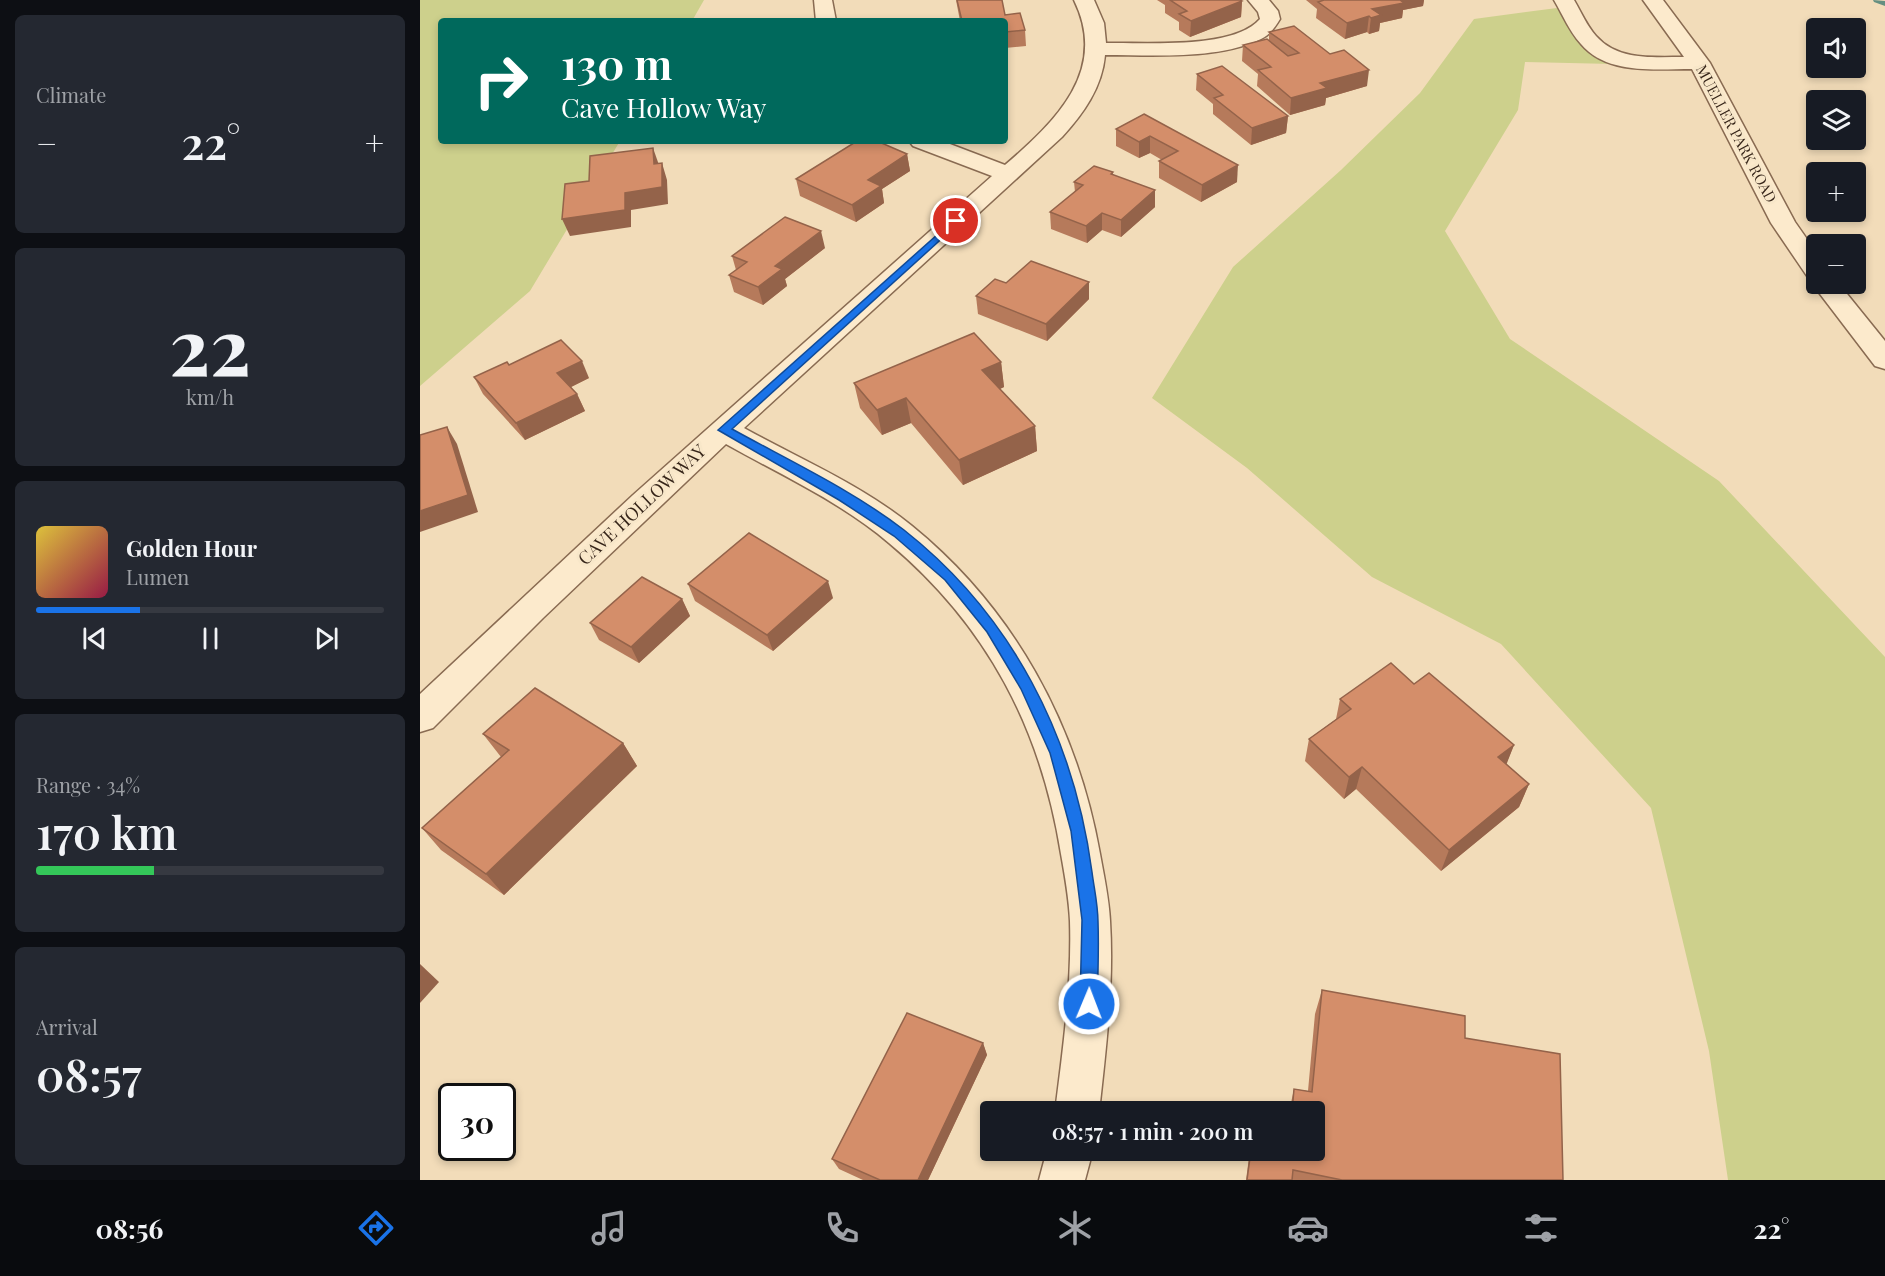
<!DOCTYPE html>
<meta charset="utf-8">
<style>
body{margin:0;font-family:"Playfair Display",serif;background:#242831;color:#f1f3f6;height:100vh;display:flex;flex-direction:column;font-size:22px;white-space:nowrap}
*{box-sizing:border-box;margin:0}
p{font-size:20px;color:#9ea1a6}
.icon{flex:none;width:33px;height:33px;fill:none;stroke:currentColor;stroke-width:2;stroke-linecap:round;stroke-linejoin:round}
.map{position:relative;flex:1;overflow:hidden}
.panel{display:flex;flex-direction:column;gap:15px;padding:15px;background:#0d0f14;width:420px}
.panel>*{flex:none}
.guide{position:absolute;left:18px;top:18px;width:570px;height:126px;border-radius:6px;box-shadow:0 3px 9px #0003;background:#00695c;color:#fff;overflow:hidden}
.tools{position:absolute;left:1386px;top:18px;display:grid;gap:12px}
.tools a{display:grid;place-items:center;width:60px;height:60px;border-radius:6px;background:#171b24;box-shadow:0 3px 9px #0003;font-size:30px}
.speed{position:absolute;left:18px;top:1083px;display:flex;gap:12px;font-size:30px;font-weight:700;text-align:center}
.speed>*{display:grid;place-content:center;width:78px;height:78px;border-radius:50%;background:#171b24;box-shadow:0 3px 9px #0003;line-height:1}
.speed .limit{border:3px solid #111;border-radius:9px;background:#fff;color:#111}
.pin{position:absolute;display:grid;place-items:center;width:51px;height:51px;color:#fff;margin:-26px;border:3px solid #fff;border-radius:50%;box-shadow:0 2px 6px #0007}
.me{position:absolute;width:66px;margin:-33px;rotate:1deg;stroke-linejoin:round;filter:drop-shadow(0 0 4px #0008)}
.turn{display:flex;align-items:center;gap:21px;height:126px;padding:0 24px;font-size:27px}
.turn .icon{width:78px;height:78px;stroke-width:2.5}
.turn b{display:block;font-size:42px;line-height:51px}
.big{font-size:45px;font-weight:600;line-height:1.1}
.panel .tile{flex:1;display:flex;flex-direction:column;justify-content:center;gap:9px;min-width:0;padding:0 21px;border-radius:9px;background:#242831}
.panel .dial{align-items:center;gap:0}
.dial b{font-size:78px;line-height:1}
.song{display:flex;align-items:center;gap:18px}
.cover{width:72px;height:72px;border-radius:9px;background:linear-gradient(135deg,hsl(50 70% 55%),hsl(340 70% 35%))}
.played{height:6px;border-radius:3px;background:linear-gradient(90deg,#1a73e8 30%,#363941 30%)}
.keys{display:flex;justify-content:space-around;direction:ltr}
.heat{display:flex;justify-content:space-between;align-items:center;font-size:33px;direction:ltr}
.charge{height:9px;border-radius:4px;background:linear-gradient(90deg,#34c759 34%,#363941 0)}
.trip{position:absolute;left:560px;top:1101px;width:345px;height:60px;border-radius:6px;background:#171b24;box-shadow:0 3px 9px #0003;font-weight:600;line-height:60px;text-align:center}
.menu{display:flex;height:96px;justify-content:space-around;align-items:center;background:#090b0e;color:#9ea1a6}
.menu .icon{width:42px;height:42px}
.menu .active{color:#1a73e8}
.menu b{font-size:27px;color:#f1f3f6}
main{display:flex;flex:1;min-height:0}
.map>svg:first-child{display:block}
.green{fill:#cdd08c}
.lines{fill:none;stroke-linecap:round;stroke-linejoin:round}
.stream{fill:#658f81;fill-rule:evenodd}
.minor-casing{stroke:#896b52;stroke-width:3}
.minor{fill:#fceacc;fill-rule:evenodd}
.wall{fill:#b67a5b}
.shaded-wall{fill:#94634a}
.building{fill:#d48e6a;stroke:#94634a;stroke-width:1.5}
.route{fill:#1a73e8;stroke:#114b97;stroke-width:1.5}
.labels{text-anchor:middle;stroke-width:6;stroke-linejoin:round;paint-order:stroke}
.far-street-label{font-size:15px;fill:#362519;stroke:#f8e7c9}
.street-label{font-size:18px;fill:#362519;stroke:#f8e7c9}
</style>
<main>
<section class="panel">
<div class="tile"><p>Climate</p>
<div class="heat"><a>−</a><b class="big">22°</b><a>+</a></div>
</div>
<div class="tile dial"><b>22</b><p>km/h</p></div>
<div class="tile">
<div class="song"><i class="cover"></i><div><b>Golden Hour</b><p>Lumen</p></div></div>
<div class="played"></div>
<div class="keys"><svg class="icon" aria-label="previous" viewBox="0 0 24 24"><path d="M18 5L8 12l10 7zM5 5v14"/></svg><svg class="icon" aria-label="pause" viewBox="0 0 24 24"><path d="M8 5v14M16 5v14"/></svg><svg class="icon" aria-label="next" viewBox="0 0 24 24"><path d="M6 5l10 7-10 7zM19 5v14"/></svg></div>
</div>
<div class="tile"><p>Range · 34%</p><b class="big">170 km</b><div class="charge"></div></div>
<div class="tile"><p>Arrival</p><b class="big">08:57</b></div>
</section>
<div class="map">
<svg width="1465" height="1180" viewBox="0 0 1465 1180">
<rect width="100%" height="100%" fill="#f2dcb9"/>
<g class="green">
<path d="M0,0H284L272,21H21V141H200L110,291L0,386Z"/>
<path d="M1137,8L1193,64L1105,62L1098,110L1025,231L1090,339L1299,481L1465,657V1180H1308L1289,1051L1231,808L1081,644L952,577L827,468L732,398L813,267L921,170L1000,93L1054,19Z"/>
</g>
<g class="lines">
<path class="stream" d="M1453,0L1465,1V6L1454,2Z"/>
<defs>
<g id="minor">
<path d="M394,0H412L416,21H396Z"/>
<path d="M654,0H674L684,23L686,43C725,42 813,50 840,19L838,12L828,0H849L858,11L860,19C855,27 850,35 841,39C798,60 733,55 685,55C682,88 663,114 642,137L324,428C380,459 442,485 492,526C594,609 657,725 680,854C684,876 689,899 690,921C694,985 686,1049 679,1112H635C643,1049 652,985 650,921C649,899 645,876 641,854C621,728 567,625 469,543C421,502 361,475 306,444L123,618L13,728L0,732V694L213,495L572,176L493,146L489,141H522L585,165C635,122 689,71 654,0Z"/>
<path d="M1134,0H1154C1161,12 1167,26 1176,36C1198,61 1233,57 1264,57L1223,0H1243L1290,63L1375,222L1396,252V278L1387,276L1351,223L1272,69C1235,69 1187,75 1161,44C1149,31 1143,15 1134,0Z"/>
<path d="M1396,279V284H1419L1465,341V369L1455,366L1397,290L1393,284Z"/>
<path d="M627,1150H673L665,1180H619Z"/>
</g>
</defs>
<use href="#minor" class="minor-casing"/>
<use href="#minor" class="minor"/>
</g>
<g class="wall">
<path d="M536,0L585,15L605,30L606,46L585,48V21H540Z"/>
<path d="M737,0H820L822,1L821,17L770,37L759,30V22L745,13V5Z"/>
<path d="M886,0H1004L1003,6L983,10L982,18L960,23L959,31L949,34L947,32L925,39L896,18L897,9Z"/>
<path d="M849,32L947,86L906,98L905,105L870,115L837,86L838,74L822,61L823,45L849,40Z"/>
<path d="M777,74L868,116L866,133L831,145L793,114V104L776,90Z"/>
<path d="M724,114L817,182L781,202L739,178V161L742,160L730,153L719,158L696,146V129Z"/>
<path d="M487,154L490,171L462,189L464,203L436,222L380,196L376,179Z"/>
<path d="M693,172V174L735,207L701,237L682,230L667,243L631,229L630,212L655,192L654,182Z"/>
<path d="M405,248L365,279L367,286L343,305L314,292L309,275L316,270L312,256Z"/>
<path d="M669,282V299L627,341L558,314L556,296L586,283Z"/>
<path d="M581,362L584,387L580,389L615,426L617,451L543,485L491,423L462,435L440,408L434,383Z"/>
<path d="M89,365L169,378L151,387L157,394L165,411L105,440L63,394L54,377Z"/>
<path d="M268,584L413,598L353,651L275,601Z"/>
<path d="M262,599L270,616L219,663L179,640L170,623Z"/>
<path d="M994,684L1094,745L1086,764L1109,784L1099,807L1021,871L936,789L924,799L885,761L889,739L916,719L920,699Z"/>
<path d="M63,734L203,743L217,766L84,895L21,850L2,828L81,757Z"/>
<path d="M902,990L1045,1038L1143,1180H826L830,1150H894V1112H869L874,1089L888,1091L895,1014Z"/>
<path d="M563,1043L567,1055L508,1180H443L419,1169L412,1159Z"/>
</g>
<g class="shaded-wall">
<path d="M974,0H1004L1003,6L983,10L982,18L960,23L959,31L949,34L952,9Z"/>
<path d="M822,1L821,17L770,37L771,21Z"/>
<path d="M949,16L947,32L925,39L927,23Z"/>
<path d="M949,70L947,86L906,98L905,105L870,115L871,98L900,83Z"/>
<path d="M868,116L866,133L831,145L832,128Z"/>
<path d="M730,136V153L719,158V142Z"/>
<path d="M233,148L239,165L234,164Z"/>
<path d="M487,154L490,171L462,189L464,203L436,222L432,205L448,180Z"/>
<path d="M242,163L247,180L248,204L211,210V227L150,236L142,219L205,193Z"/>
<path d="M818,165L817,182L781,202L782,185Z"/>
<path d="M735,190V207L701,237V220Z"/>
<path d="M682,213V230L667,243L666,226Z"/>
<path d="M401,231L405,248L365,279L367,286L343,305L338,287L355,266Z"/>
<path d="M669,282V299L627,341L626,324Z"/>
<path d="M162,361L169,378L145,390L137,373Z"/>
<path d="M581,362L584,387L566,395L562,370Z"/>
<path d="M157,394L165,411L105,440L96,423Z"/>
<path d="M486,398L491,423L462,435L457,410Z"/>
<path d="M615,426L617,451L543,485L539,460Z"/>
<path d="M27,427L37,444L58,512L0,532V511Z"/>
<path d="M408,581L413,598L353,651L347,635Z"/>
<path d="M262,599L270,616L219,663L211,647Z"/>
<path d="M203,743L217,766L84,895L66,874Z"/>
<path d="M1094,745L1085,768L1078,757Z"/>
<path d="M942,767L936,789L924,799L929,777Z"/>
<path d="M1109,784L1099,807L1021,871L1029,850Z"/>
<path d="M0,964L19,982L0,1003Z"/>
<path d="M563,1043L567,1055L508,1180H498Z"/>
</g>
<g class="building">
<path d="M537,0H582L585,15L600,13L605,30L585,32V21H542Z"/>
<path d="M750,0H820L822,1L771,21L759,14L767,11Z"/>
<path d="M904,0H980L984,3L952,9L961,15L951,18L949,16L927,23L898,2Z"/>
<path d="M874,26L910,54L924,50L949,70L900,83L907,88L871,98L838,70L851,67L823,45L847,39L868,56L879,53L849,32Z"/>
<path d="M802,66L868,116L832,128L794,98L803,95L777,74Z"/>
<path d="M724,114L818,165L782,185L739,161L758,151L730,136L719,142L696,129Z"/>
<path d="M437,141H457L487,154L448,180L461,186L432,205L376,179Z"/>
<path d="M233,148L234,164L242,163V187L205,193V210L142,219L145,184L169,181L170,156Z"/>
<path d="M674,166L693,172L691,174L735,190L701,220L682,213L666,226L630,212L663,185L654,182Z"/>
<path d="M365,217L401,231L355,266L362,269L338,287L309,275L327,262L312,256Z"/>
<path d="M611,261L669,282L626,324L556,296L575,279L586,283Z"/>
<path d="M554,333L581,362L562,370L615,426L539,460L486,398L457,410L434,383Z"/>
<path d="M141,340L162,361L137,373L157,394L96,423L54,377L87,362L89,365Z"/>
<path d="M27,427L48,495L0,511V435Z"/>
<path d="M329,533L408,581L347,635L268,584Z"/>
<path d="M222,577L262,599L211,647L170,623Z"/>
<path d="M971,663L994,684L1009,673L1094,745L1078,757L1109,784L1029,850L942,767L929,777L889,739L931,709L920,699Z"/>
<path d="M115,688L203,743L66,874L2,828L89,750L63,734Z"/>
<path d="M902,990L1045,1016V1038L1140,1054L1143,1180H922L873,1170L872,1180H827L831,1150H894V1112H872L874,1089L892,1092Z"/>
<path d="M487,1013L563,1043L498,1180H460L412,1159Z"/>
</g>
<path class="route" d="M536,218L541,221L539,223L312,429C370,461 432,490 484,530C592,615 654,737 672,872C674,888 678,905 678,922C679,949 678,976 677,1004L675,1010L669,1012L663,1010L660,1004L662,920L651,831L630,753L601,689L567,632L525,580L474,536L419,500L298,430Z"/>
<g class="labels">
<g class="far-street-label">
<text transform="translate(1316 134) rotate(62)" y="5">MUELLER PARK ROAD</text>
</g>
<g class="street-label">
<text transform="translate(222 505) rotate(-43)" y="6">CAVE HOLLOW WAY</text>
</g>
</g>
</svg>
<div class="tools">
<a><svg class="icon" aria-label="sound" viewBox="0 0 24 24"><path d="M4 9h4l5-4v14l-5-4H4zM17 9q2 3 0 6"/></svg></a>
<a><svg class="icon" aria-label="layers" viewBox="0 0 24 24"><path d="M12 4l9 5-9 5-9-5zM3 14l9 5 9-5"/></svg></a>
<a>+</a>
<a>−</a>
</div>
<div class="speed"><div class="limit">30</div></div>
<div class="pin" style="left:536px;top:221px;background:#d93025"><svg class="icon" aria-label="arrive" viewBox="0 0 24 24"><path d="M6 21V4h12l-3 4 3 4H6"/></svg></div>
<svg class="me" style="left:669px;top:1004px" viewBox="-20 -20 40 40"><circle r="17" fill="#1a73e8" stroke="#fff" stroke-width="3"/><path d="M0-11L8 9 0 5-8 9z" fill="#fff"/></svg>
<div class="trip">08:57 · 1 min · 200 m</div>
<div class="guide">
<div class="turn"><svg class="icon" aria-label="right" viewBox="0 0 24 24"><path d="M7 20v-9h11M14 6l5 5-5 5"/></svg><div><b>130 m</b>Cave Hollow Way</div></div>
</div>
</div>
</main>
<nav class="menu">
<b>08:56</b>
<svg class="icon active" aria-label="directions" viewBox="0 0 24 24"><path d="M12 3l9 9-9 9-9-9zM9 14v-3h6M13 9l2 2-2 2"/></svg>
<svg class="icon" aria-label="music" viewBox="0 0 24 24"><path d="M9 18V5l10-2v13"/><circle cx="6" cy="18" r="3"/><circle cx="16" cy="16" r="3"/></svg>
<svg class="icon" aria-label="phone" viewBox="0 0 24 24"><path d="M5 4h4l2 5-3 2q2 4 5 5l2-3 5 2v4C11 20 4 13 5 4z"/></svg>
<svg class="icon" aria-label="climate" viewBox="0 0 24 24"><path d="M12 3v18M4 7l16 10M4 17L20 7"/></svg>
<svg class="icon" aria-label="car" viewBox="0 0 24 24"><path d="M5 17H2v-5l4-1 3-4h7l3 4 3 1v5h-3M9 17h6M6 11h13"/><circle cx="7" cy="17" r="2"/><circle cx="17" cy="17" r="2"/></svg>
<svg class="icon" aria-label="filters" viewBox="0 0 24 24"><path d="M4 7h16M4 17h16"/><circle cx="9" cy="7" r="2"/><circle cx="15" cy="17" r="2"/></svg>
<b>22°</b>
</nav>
